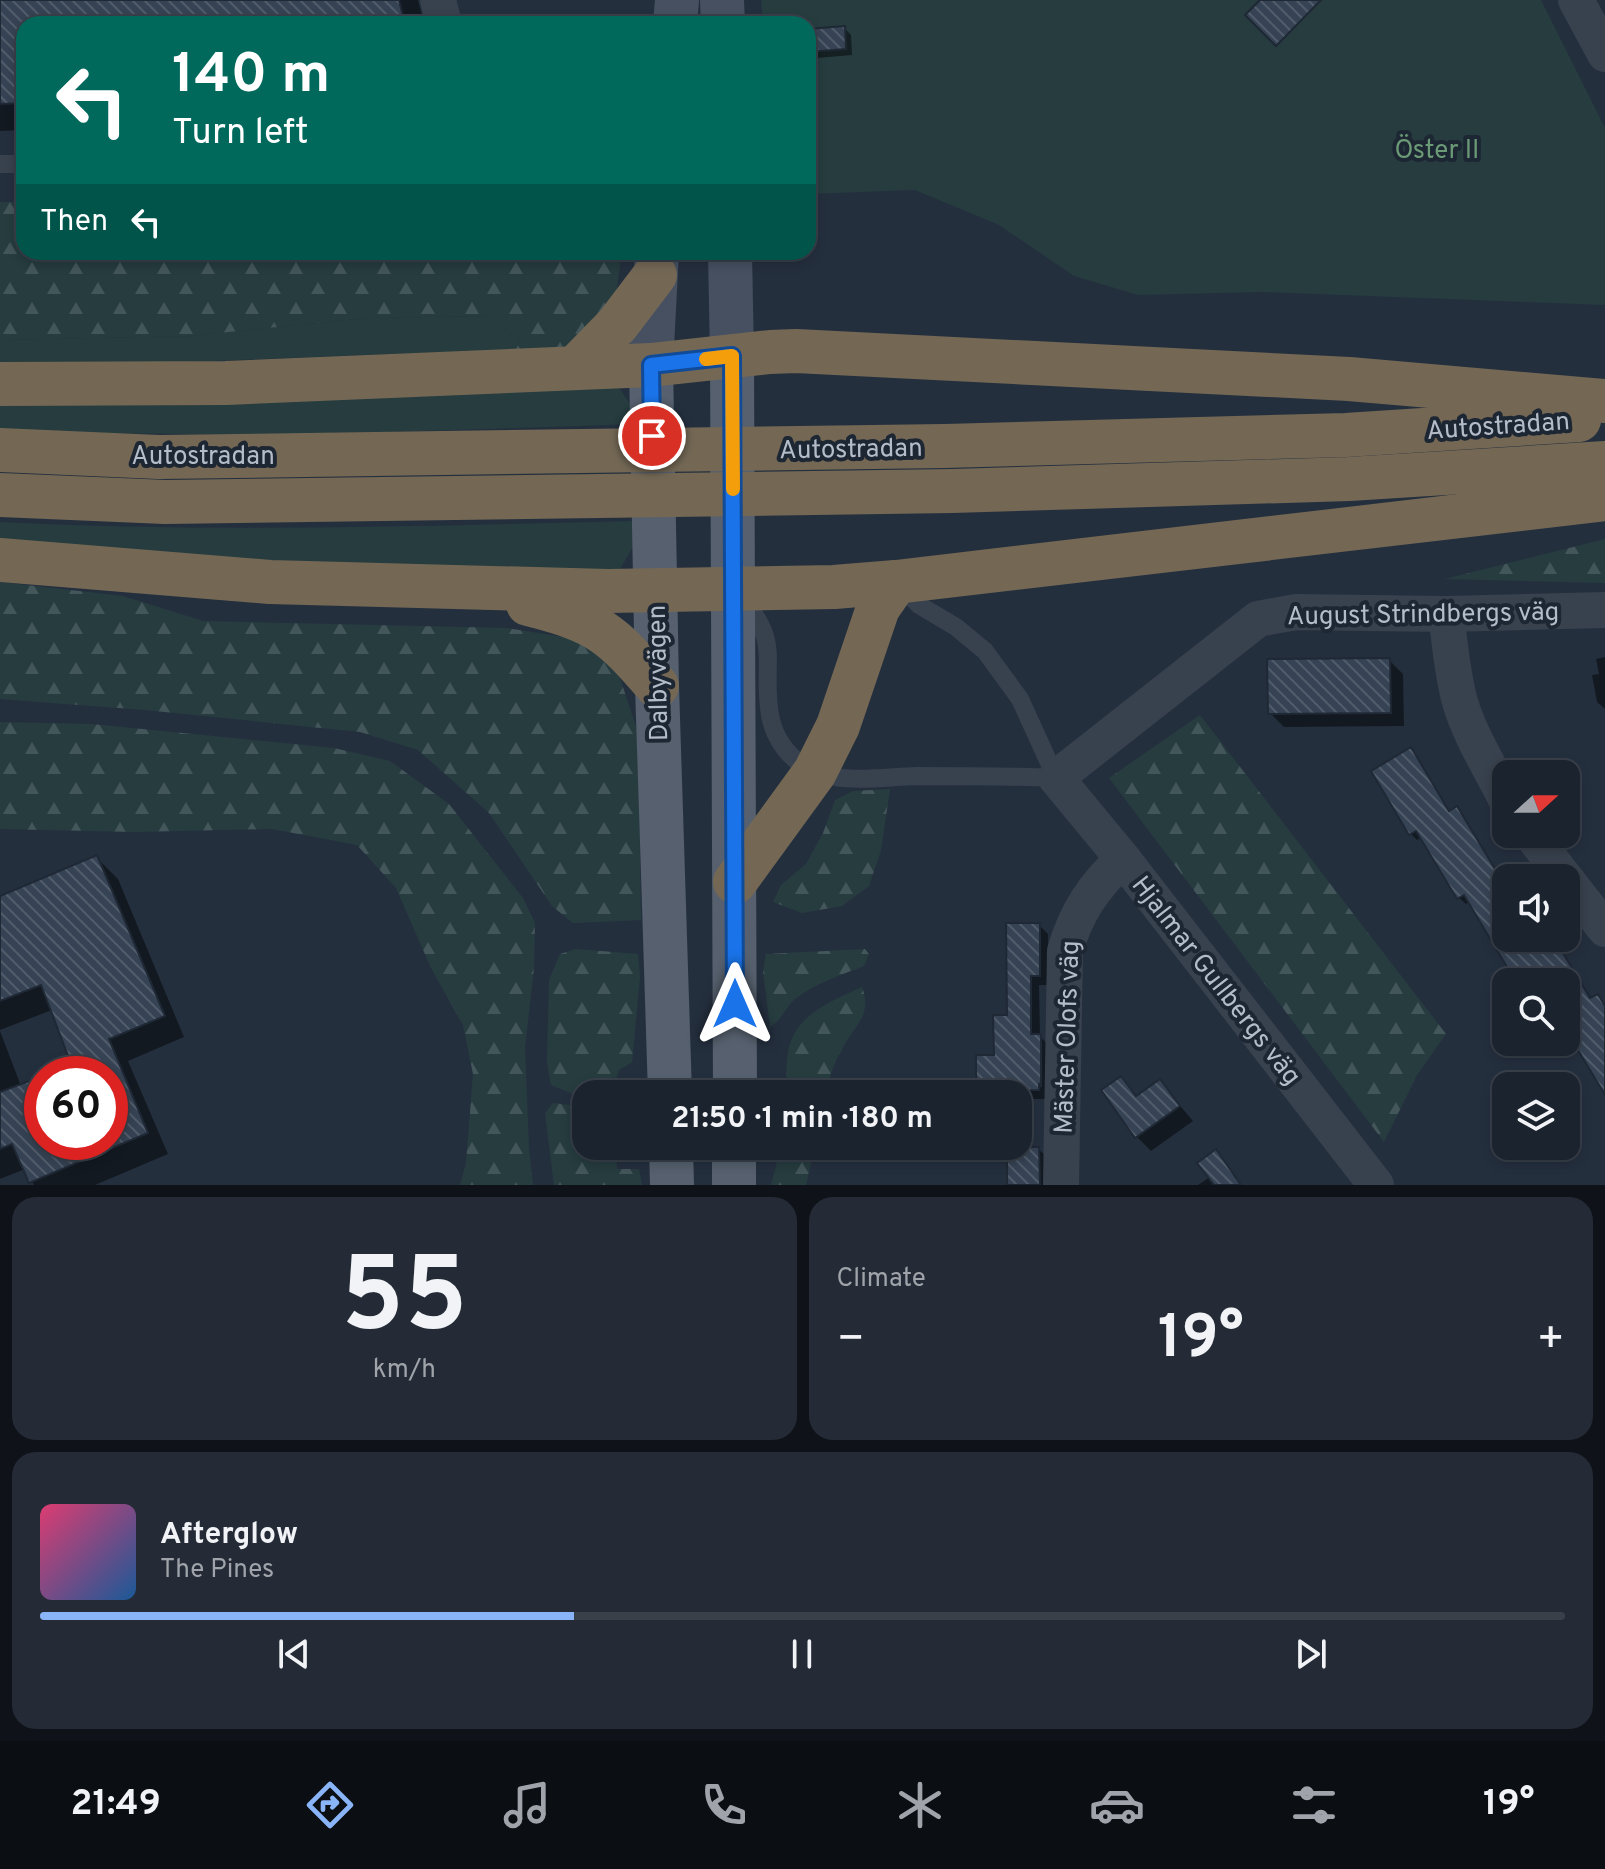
<!DOCTYPE html>
<meta charset="utf-8">
<style>
body{margin:0;font-family:Overpass,sans-serif;background:#242b36;color:#f1f3f6;height:100vh;display:flex;flex-direction:column;font-size:30px;white-space:nowrap}
*{box-sizing:border-box;margin:0}
p{font-size:26px;color:#a0a4aa}
.icon{flex:none;width:44px;height:44px;fill:none;stroke:currentColor;stroke-width:2;stroke-linecap:round;stroke-linejoin:round}
.map{position:relative;height:1185px;overflow:hidden}
.side{display:flex;flex-direction:column;gap:12px;padding:12px;background:#0f1319;flex:1}
.side>*{flex:none}
.banner{position:absolute;left:16px;top:16px;width:800px;height:244px;border-radius:24px;box-shadow:0 4px 12px #0003,0 0 0 2px #39404a;background:#00695c;color:#fff;overflow:hidden}
.needle{width:52px;rotate:69deg}
.controls{position:absolute;left:1492px;top:760px;display:grid;gap:16px}
.controls a{display:grid;place-items:center;width:88px;height:88px;border-radius:16px;background:#1b232e;box-shadow:0 4px 12px #0003,0 0 0 2px #39404a;font-size:40px}
.speed{position:absolute;left:24px;top:1056px;display:flex;gap:16px;font-size:40px;font-weight:700;text-align:center}
.speed>*{display:grid;place-content:center;width:104px;height:104px;border-radius:50%;background:#1b232e;box-shadow:0 4px 12px #0003,0 0 0 2px #39404a;line-height:1}
.speed .limit{border:12px solid #d22;background:#fff;color:#111}
.pin{position:absolute;display:grid;place-items:center;width:68px;height:68px;color:#fff;margin:-34px;border:4px solid #fff;border-radius:50%;box-shadow:0 2px 8px #0007}
.me{position:absolute;width:88px;margin:-44px;rotate:0deg;stroke-linejoin:round;filter:drop-shadow(0 0 6px #0008)}
.turn{display:flex;align-items:center;gap:28px;height:168px;padding:0 24px;font-size:36px}
.turn .icon{width:104px;height:104px;stroke-width:2.5}
.turn b{display:block;font-size:56px;line-height:68px}
.then{display:flex;align-items:center;height:76px;padding:0 24px;background:#0003;gap:16px;font-size:30px}
.big{font-size:60px;font-weight:700;line-height:1.1}
.side .tile{flex:1;display:flex;flex-direction:column;justify-content:center;gap:12px;min-width:0;padding:0 28px;border-radius:24px;background:#242b36}
.side .dial{align-items:center;gap:0}
.dial b{font-size:104px;line-height:1}
.song{display:flex;align-items:center;gap:24px}
.cover{width:96px;height:96px;border-radius:12px;background:linear-gradient(135deg,hsl(340 70% 55%),hsl(210 70% 35%))}
.played{height:8px;border-radius:4px;background:linear-gradient(90deg,#8ab4f8 35%,#39404a 35%)}
.keys{display:flex;justify-content:space-around;direction:ltr}
.heat{display:flex;justify-content:space-between;align-items:center;font-size:44px;direction:ltr}
.side .tiles{flex:1;display:grid;gap:12px;grid-template-columns:1fr 1fr}
.tile:last-child{grid-column:span 2}
.trip{position:absolute;left:572px;top:1080px;width:460px;height:80px;border-radius:24px;background:#1b232e;box-shadow:0 4px 12px #0003,0 0 0 2px #39404a;font-weight:700;line-height:80px;text-align:center}
.menu{display:flex;height:128px;justify-content:space-around;align-items:center;background:#0b0e12;color:#a0a4aa}
.menu .icon{width:56px;height:56px}
.menu .on{color:#8ab4f8}
.menu b{font-size:36px;color:#f1f3f6}
.map>svg:first-child{display:block}
.green{fill:#263c3f}
.forest{fill:url(#forest-firs)}
.shadow{fill:#0007}
.building{fill:url(#building-back-hatch);stroke:#1f2835;stroke-width:2}
.lines{fill:none;stroke-linecap:round;stroke-linejoin:round}
.service{stroke:#38414e;stroke-width:18}
.minor{stroke:#38414e;stroke-width:36}
.secondary{stroke:#465061;stroke-width:44}
.primary{stroke:#56606e;stroke-width:44}
.motorway{stroke:#746855;stroke-width:44}
.route-casing{stroke:#114b97;stroke-width:20}
.route{stroke:#1a73e8;stroke-width:14}
.slow{stroke:#f59e0b;stroke-width:14}
.labels{text-anchor:middle;stroke-width:8;stroke-linejoin:round;paint-order:stroke}
.park-label{font-size:26px;fill:#6b9a76;stroke:#1d2633}
.street-label{font-size:26px;fill:#b4bcc9;stroke:#1d2633}
</style>
<div class="map">
<svg width="1605" height="1185" viewBox="0 0 1605 1185">
<defs>
<pattern id="forest-firs" width="22" height="20" patternUnits="userSpaceOnUse" patternTransform="scale(2)"><rect width="22" height="20" fill="#263c3f"/><path d="M5 1l3.5 6h-7zM16 11l3.5 6h-7z" fill="#435659"/></pattern>
<pattern id="building-back-hatch" width="6" height="6" patternUnits="userSpaceOnUse" patternTransform="scale(2)"><rect width="6" height="6" fill="#364354"/><path d="M-1 5l2 2M0 0l6 6M5-1l2 2" fill="none" stroke="#515c6b"/></pattern>
</defs>
<rect width="100%" height="100%" fill="#242f3e"/>
<g class="green">
<path d="M761,0H1541L1605,128V305L1262,292L1138,295L1074,276L999,225L915,190L808,194V24H763Z"/>
<path d="M488,316L520,341L515,351L390,354L62,367L0,366V340L191,336L367,318Z"/>
<path d="M616,383L636,413L637,424C424,431 212,440 0,429V401Z"/>
<path d="M636,521L638,538L619,571L380,568L0,545V522C212,533 424,526 636,521Z"/>
</g>
<g class="forest">
<path d="M0,202H24V252H521L543,258L559,252H622L616,294L571,346L515,351L520,341L488,316L367,318L191,336L0,340Z"/>
<path d="M1605,539V583L1445,579Z"/>
<path d="M0,582L123,596L203,621L507,628L576,639L599,654L620,678L638,733L641,920L573,923L552,906L489,813L418,750L360,732L145,710L0,699Z"/>
<path d="M1200,715L1446,1034L1417,1075L1384,1142L1109,778Z"/>
<path d="M0,722L92,724L334,748L390,761L449,804L523,898L535,923L534,968L525,1047L529,1148L533,1185H460L466,1163L473,1074L463,1025L431,968L396,888L357,845L272,829L135,832L0,829Z"/>
<path d="M890,789L881,850L869,886L842,906L802,913L773,902L781,885L806,864L823,833L835,800L853,791Z"/>
<path d="M576,949L638,954L640,977L632,1062L619,1070L612,1093L573,1094L551,1085L547,1063L549,980L560,954Z"/>
<path d="M865,949L869,954L864,966C841,975 814,984 795,999C785,1008 782,1020 770,1027L763,971L766,954Z"/>
<path d="M862,987C872,1013 857,1024 844,1045C836,1059 828,1078 826,1094H786C787,1079 785,1058 790,1044C799,1013 836,999 862,987Z"/>
<path d="M553,1103L586,1107V1146H615L617,1169H639L642,1185H554L545,1113Z"/>
<path d="M781,1146H815L806,1185H771Z"/>
</g>
<g class="shadow">
<path d="M0,0H418L424,24H24V130L0,131Z"/>
<path d="M844,28L851,35L852,55L817,58L810,51Z"/>
<path d="M1605,657V709L1597,702L1592,675L1599,674L1596,659Z"/>
<path d="M1389,660L1403,674L1404,726L1284,727L1270,713Z"/>
<path d="M1410,750L1450,812L1457,808L1463,815L1500,876L1502,874L1506,878V938H1553L1592,999L1597,996L1605,1005V1088L1566,1026V982H1528L1470,901L1466,904L1459,898L1422,837L1417,840L1411,834Z"/>
<path d="M97,858L118,879L184,1037L128,1061L168,1154L95,1185H34L25,1169L0,1179V1031L21,1086L42,1078V1142H110V1074H52L74,1066L52,1010L0,1030V899Z"/>
<path d="M1039,925L1048,934L1049,985H1039L1040,1036L1049,1046L1047,1099H1018V1094H983L978,1090L996,1057Z"/>
<path d="M1121,1078L1138,1097L1160,1082L1193,1121L1151,1151L1137,1137L1104,1091Z"/>
<path d="M1038,1149L1045,1155V1185H1009Z"/>
<path d="M1210,1177L1241,1185H1198Z"/>
</g>
<g class="building">
<path d="M0,0H399L405,24H24V103L0,104Z"/>
<path d="M1260,0H1321L1276,46L1245,15Z"/>
<path d="M845,26L846,49L808,52V29Z"/>
<path d="M1390,658L1391,713L1268,714L1267,659Z"/>
<path d="M1411,747L1449,811L1457,806L1498,874L1506,870V938H1554L1590,998L1598,994L1605,1006V1095L1566,1030V982H1516L1464,895L1457,899L1416,831L1409,835L1371,771Z"/>
<path d="M97,855L165,1016L109,1039L148,1133L29,1183L12,1144L0,1149V1092L42,1076V1142H110V1074H75L41,985L0,1001V896Z"/>
<path d="M1006,923H1040V976H1031V1034H1041V1087L1039,1083V1090L976,1091V1055H994L993,1015H1007Z"/>
<path d="M1121,1076L1136,1096L1160,1079L1180,1106L1135,1138L1101,1090Z"/>
<path d="M1007,1147H1039L1040,1185H1007Z"/>
<path d="M1216,1149L1241,1185H1214L1197,1163Z"/>
</g>
<g class="lines">
<g class="service">
<path d="M0,164H24"/>
<path d="M740,596C783,644 761,660 770,715C774,740 791,761 813,771C843,784 884,777 916,776C963,776 1009,776 1056,778L1020,699L985,651L956,627L919,605L898,584"/>
</g>
<g class="minor">
<path d="M438,0L444,24"/>
<path d="M1576,0L1605,54"/>
<path d="M1446,614C1450,643 1452,673 1460,702C1470,736 1490,767 1506,799"/>
<path d="M1531,834L1565,878"/>
<path d="M1566,879L1605,929"/>
<path d="M1061,1185L1065,951C1076,912 1094,886 1123,859"/>
<path d="M1376,1185L1123,859L1056,778L1258,619L1296,612L1446,614L1605,610"/>
</g>
<g class="secondary">
<path d="M722,0L723,24"/>
<path d="M675,24L677,0"/>
<path d="M730,252L732,356"/>
<path d="M651,365L657,252"/>
</g>
<g class="primary">
<path d="M732,356L735,1094"/>
<path d="M651,365L657,686L670,1094"/>
<path d="M671,1146L672,1185"/>
<path d="M734,1185V1146"/>
</g>
<g class="motorway">
<path d="M576,367L617,325L655,275"/>
<path d="M0,384L226,383L651,365L770,352L796,351L1349,379L1605,401"/>
<path d="M0,450L159,457L945,446L1346,435L1579,420"/>
<path d="M0,495L165,502L952,491L1349,479L1605,463"/>
<path d="M0,560L270,582L608,591L834,587L896,582L1605,499"/>
<path d="M528,604C599,622 610,632 657,686"/>
<path d="M735,882L815,772L838,726L878,608L896,582"/>
</g>
</g>
<g class="lines">
<defs>
<path id="route" d="M652,436L651,365L732,356L735,1004"/>
</defs>
<use href="#route" class="route-casing"/>
<use href="#route" class="route"/>
<path class="slow" d="M706,359L732,356L733,489"/>
</g>
<g class="labels">
<g class="park-label">
<text x="1437" y="158">Öster II</text>
</g>
<g class="street-label">
<text transform="translate(1498 425) rotate(-4)" y="9">Autostradan</text>
<text transform="translate(851 448) rotate(-1)" y="9">Autostradan</text>
<text x="203" y="464">Autostradan</text>
<text transform="translate(1423 613) rotate(-1)" y="9">August Strindbergs väg</text>
<text transform="translate(657 673) rotate(-91)" y="9">Dalbyvägen</text>
<text transform="translate(1217 980) rotate(52)" y="9">Hjalmar Gullbergs väg</text>
<text transform="translate(1066 1037) rotate(-88)" y="9">Mäster Olofs väg</text>
</g>
</g>
</svg>
<div class="controls">
<a><svg class="needle" viewBox="-14 -14 28 28"><path d="M0-13l5 13h-10z" fill="#e53935"/><path d="M0 13l5-13h-10z" fill="#a0a4aa"/></svg></a>
<a><svg class="icon" aria-label="sound" viewBox="0 0 24 24"><path d="M4 9h4l5-4v14l-5-4H4zM17 9q2 3 0 6"/></svg></a>
<a><svg class="icon" aria-label="search" viewBox="0 0 24 24"><circle cx="10" cy="10" r="6"/><path d="M15 15l6 6"/></svg></a>
<a><svg class="icon" aria-label="layers" viewBox="0 0 24 24"><path d="M12 4l9 5-9 5-9-5zM3 14l9 5 9-5"/></svg></a>
</div>
<div class="speed"><div class="limit">60</div></div>
<div class="pin" style="left:652px;top:436px;background:#d93025"><svg class="icon" aria-label="arrive" viewBox="0 0 24 24"><path d="M6 21V4h12l-3 4 3 4H6"/></svg></div>
<svg class="me" style="left:735px;top:1004px" viewBox="-20 -20 40 40"><path d="M0-17L14 15 0 8-14 15z" fill="#1a73e8" stroke="#fff" stroke-width="4"/></svg>
<div class="trip">21:50 · 1 min · 180 m</div>
<div class="banner">
<div class="turn"><svg class="icon" aria-label="left" viewBox="0 0 24 24"><path d="M17 20v-9H6M10 6l-5 5 5 5"/></svg><div><b>140 m</b>Turn left</div></div>
<div class="then">Then<svg class="icon" aria-label="left" viewBox="0 0 24 24"><path d="M17 20v-9H6M10 6l-5 5 5 5"/></svg></div>
</div>
</div>
<section class="side">
<div class="tiles">
<div class="tile dial"><b>55</b><p>km/h</p></div>
<div class="tile"><p>Climate</p>
<div class="heat"><a>−</a><b class="big">19°</b><a>+</a></div>
</div>
<div class="tile">
<div class="song"><i class="cover"></i><div><b>Afterglow</b><p>The Pines</p></div></div>
<div class="played"></div>
<div class="keys"><svg class="icon" aria-label="previous" viewBox="0 0 24 24"><path d="M18 5L8 12l10 7zM5 5v14"/></svg><svg class="icon" aria-label="pause" viewBox="0 0 24 24"><path d="M8 5v14M16 5v14"/></svg><svg class="icon" aria-label="next" viewBox="0 0 24 24"><path d="M6 5l10 7-10 7zM19 5v14"/></svg></div>
</div>
</div>
</section>
<nav class="menu">
<b>21:49</b>
<svg class="icon on" aria-label="directions" viewBox="0 0 24 24"><path d="M12 3l9 9-9 9-9-9zM9 14v-3h6M13 9l2 2-2 2"/></svg>
<svg class="icon" aria-label="music" viewBox="0 0 24 24"><path d="M9 18V5l10-2v13"/><circle cx="6" cy="18" r="3"/><circle cx="16" cy="16" r="3"/></svg>
<svg class="icon" aria-label="phone" viewBox="0 0 24 24"><path d="M5 4h4l2 5-3 2q2 4 5 5l2-3 5 2v4C11 20 4 13 5 4z"/></svg>
<svg class="icon" aria-label="climate" viewBox="0 0 24 24"><path d="M12 3v18M4 7l16 10M4 17L20 7"/></svg>
<svg class="icon" aria-label="car" viewBox="0 0 24 24"><path d="M5 17H2v-5l4-1 3-4h7l3 4 3 1v5h-3M9 17h6M6 11h13"/><circle cx="7" cy="17" r="2"/><circle cx="17" cy="17" r="2"/></svg>
<svg class="icon" aria-label="filters" viewBox="0 0 24 24"><path d="M4 7h16M4 17h16"/><circle cx="9" cy="7" r="2"/><circle cx="15" cy="17" r="2"/></svg>
<b>19°</b>
</nav>
